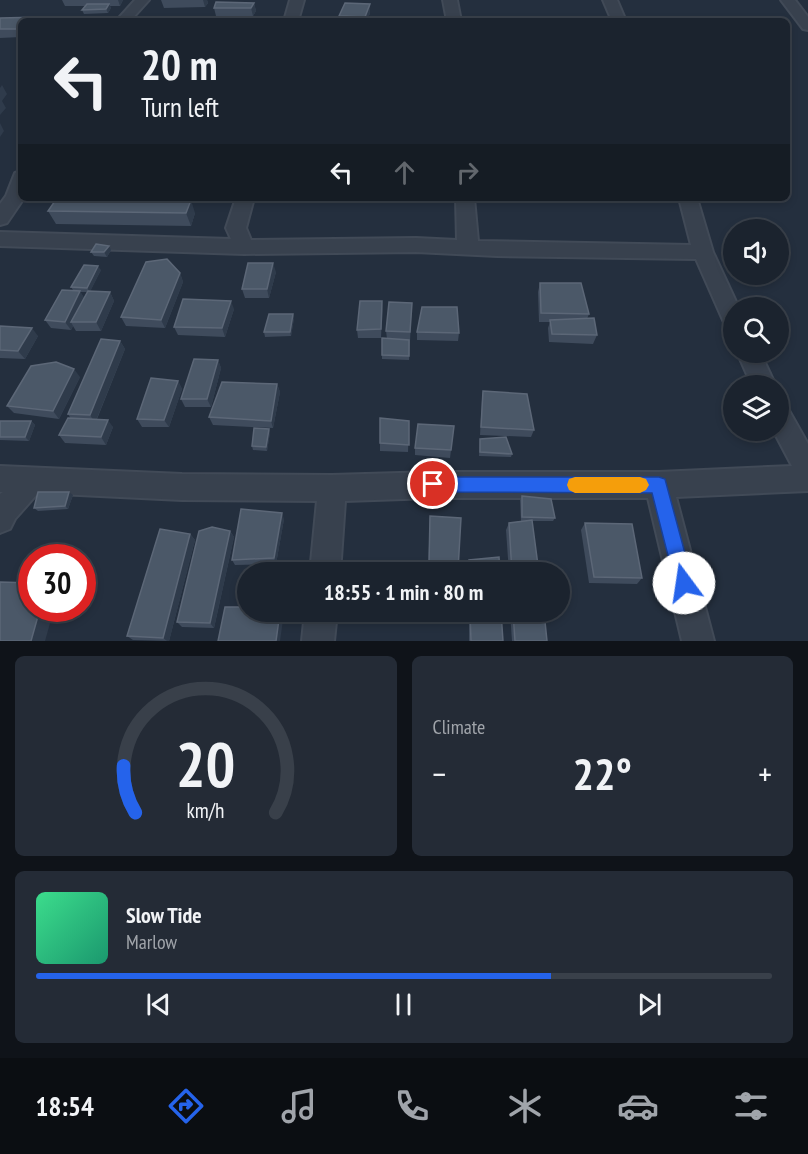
<!DOCTYPE html>
<meta charset="utf-8">
<style>
body{margin:0;font-family:"PT Sans Narrow",sans-serif;background:#242b36;color:#f1f3f6;height:100vh;display:flex;flex-direction:column;font-size:22px;white-space:nowrap}
*{box-sizing:border-box;margin:0}
p{font-size:20px;color:#a0a4aa}
.icon{flex:none;width:33px;height:33px;fill:none;stroke:currentColor;stroke-width:2;stroke-linecap:round;stroke-linejoin:round}
.map{position:relative;height:641px;overflow:hidden}
.drawer{display:flex;flex-direction:column;gap:15px;padding:15px;background:#0f1319;flex:1}
.drawer>*{flex:none}
.guide{position:absolute;left:18px;top:18px;width:772px;height:183px;border-radius:9px;box-shadow:0 3px 9px #0003,0 0 0 2px #39404a;background:#1b232e;color:#f1f3f6;overflow:hidden}
.controls{position:absolute;left:723px;top:219px;display:grid;gap:12px}
.controls a{display:grid;place-items:center;width:66px;height:66px;border-radius:50%;background:#1b232e;box-shadow:0 3px 9px #0003,0 0 0 2px #39404a;font-size:30px}
.speed{position:absolute;left:18px;top:544px;display:flex;gap:12px;font-size:30px;font-weight:700;text-align:center}
.speed>*{display:grid;place-content:center;width:78px;height:78px;border-radius:50%;background:#1b232e;box-shadow:0 3px 9px #0003,0 0 0 2px #39404a;line-height:1}
.speed .limit{border:9px solid #d22;background:#fff;color:#111}
.pin{position:absolute;display:grid;place-items:center;width:51px;height:51px;color:#fff;margin:-26px;border:3px solid #fff;border-radius:50%;box-shadow:0 2px 6px #0007}
.me{position:absolute;width:66px;margin:-33px;rotate:346deg;stroke-linejoin:round;filter:drop-shadow(0 0 4px #0008)}
.turn{display:flex;align-items:center;gap:21px;height:126px;padding:0 24px;font-size:27px}
.turn .icon{width:78px;height:78px;stroke-width:2.5}
.turn b{display:block;font-size:42px;line-height:51px}
.lanes{display:flex;align-items:center;height:57px;padding:0 24px;background:#0003;justify-content:center;gap:30px;direction:ltr}
.lanes .off{opacity:.35}
.big{font-size:45px;font-weight:700;line-height:1.1}
.drawer .tile{flex:1;display:flex;flex-direction:column;justify-content:center;gap:9px;min-width:0;padding:0 21px;border-radius:9px;background:#242b36}
.drawer .dial{align-items:center;gap:0}
.dial svg{height:156px;overflow:visible;fill:none;stroke:#39404a;stroke-width:7;stroke-linecap:round;text-anchor:middle}
.dial text{fill:#f1f3f6;stroke:none}
.song{display:flex;align-items:center;gap:18px}
.cover{width:72px;height:72px;border-radius:9px;background:linear-gradient(135deg,hsl(150 70% 55%),hsl(160 70% 35%))}
.played{height:6px;border-radius:3px;background:linear-gradient(90deg,#2563eb 70%,#39404a 70%)}
.keys{display:flex;justify-content:space-around;direction:ltr}
.heat{display:flex;justify-content:space-between;align-items:center;font-size:33px;direction:ltr}
.drawer .tiles{flex:1;display:grid;gap:15px;grid-template-columns:1fr 1fr}
.tile:last-child{grid-column:span 2}
.trip{position:absolute;left:237px;top:562px;width:333px;height:60px;border-radius:30px;background:#1b232e;box-shadow:0 3px 9px #0003,0 0 0 2px #39404a;font-weight:700;line-height:60px;text-align:center}
.tabs{display:flex;height:96px;justify-content:space-around;align-items:center;background:#0b0e12;color:#a0a4aa}
.tabs .icon{width:42px;height:42px}
.tabs .active{color:#2563eb}
.tabs b{font-size:27px;color:#f1f3f6}
.map>svg:first-child{display:block}
.lines{fill:none;stroke-linecap:round;stroke-linejoin:round}
.street-casing{stroke:#414a57;stroke-width:4}
.street{fill:#38414e;fill-rule:evenodd}
.wall{fill:#3f4b5c;fill-rule:evenodd}
.shaded-wall{fill:#2f3b4b}
.building{fill:#4b5868;stroke:#5c6777;stroke-width:1.5}
.route{fill:#2563eb;stroke:#184099;stroke-width:1.5}
.slow{fill:#f59e0b}
</style>
<div class="map">
<svg width="808" height="641" viewBox="0 0 808 641">
<rect width="100%" height="100%" fill="#242f3e"/>
<g class="lines">
<defs>
<g id="street">
<path d="M135,0H149L130,21H116Z"/>
<path d="M290,0H304L298,21H284Z"/>
<path d="M443,0H457L461,21H447Z"/>
<path d="M603,0H617L626,21H612Z"/>
<path d="M781,0H795L808,17V30L803,29Z"/>
<path d="M21,171V198H24L7,223L0,225V204L6,196L15,173Z"/>
<path d="M236,198H254L246,228L251,240L416,238L457,240L456,198H474L478,241L691,245L679,198H697L713,252L739,308H734V330L726,327L696,259L497,256L416,252L244,254L0,246V232L231,239L226,228Z"/>
<path d="M737,352H760L776,386H752Z"/>
<path d="M778,404L787,407L808,444V491L676,497L714,641H682L648,498H433L345,501L340,573H310L317,501L182,500L38,493L15,519L10,529L0,533V494L3,492H0V466L182,474L332,475L433,472H659L792,466L773,430H778Z"/>
<path d="M305,612H337L334,641H302Z"/>
</g>
</defs>
<use href="#street" class="street-casing"/>
<use href="#street" class="street"/>
</g>
<g class="wall">
<path d="M62,0H123L120,6H110L111,8L108,13L84,14L82,10L85,6H65Z"/>
<path d="M161,0H207L208,3L205,7L164,8Z"/>
<path d="M254,3L256,11L253,16H216L214,8Z"/>
<path d="M370,13L367,21H339V16Z"/>
<path d="M40,17L41,21H21V37L0,38V18Z"/>
<path d="M57,198H95L94,199L195,213L191,226L56,224L48,211Z"/>
<path d="M111,250L107,257L94,256L91,252Z"/>
<path d="M101,270L90,291L110,292L114,301L101,331H76L73,326L71,330L51,328L45,320L73,290L71,287ZM80,292H87L84,298Z"/>
<path d="M276,272L269,298H245L242,289Z"/>
<path d="M180,273L183,282L165,328L126,326L121,317Z"/>
<path d="M540,283L589,314L587,319L597,335L593,344L549,342L548,328L550,322H539L538,292Z"/>
<path d="M382,301L381,338H358L357,330Z"/>
<path d="M412,303L409,360L382,359V338L387,339L386,331Z"/>
<path d="M234,309L225,337L178,335L174,327Z"/>
<path d="M293,314L294,318L291,336L265,337L264,332Z"/>
<path d="M0,326L38,336L25,359L0,358Z"/>
<path d="M417,332L459,333L458,341L417,340Z"/>
<path d="M120,341L125,349L97,419L113,427L106,445L65,443L59,435L71,419L68,414Z"/>
<path d="M218,360L221,368L211,407H185L181,399Z"/>
<path d="M80,377L59,419L14,413L7,406Z"/>
<path d="M178,381L182,389L169,427H142L137,419Z"/>
<path d="M277,384L280,392L273,428L213,425L209,417Z"/>
<path d="M483,391L534,430L531,437L480,435L482,399Z"/>
<path d="M0,421H31L35,425L29,441L0,440Z"/>
<path d="M409,421L408,452L380,451V443Z"/>
<path d="M454,426L450,458L415,455V448Z"/>
<path d="M269,429L270,432L267,451L253,450L252,446Z"/>
<path d="M480,439L512,454L511,457L479,456Z"/>
<path d="M73,495L68,509L38,511L34,508Z"/>
<path d="M522,496L555,518L553,521H532L539,573H509L506,530L509,523L521,521L520,500Z"/>
<path d="M430,516L458,570L457,573H441L428,571Z"/>
<path d="M284,519L276,564L235,565L232,560Z"/>
<path d="M585,523L642,578L637,584L589,583L581,530Z"/>
<path d="M230,531L234,537L214,628L182,627L177,622Z"/>
<path d="M190,534L195,540L169,641L133,640L127,636Z"/>
<path d="M469,560L500,573H468V566Z"/>
<path d="M510,612H544L547,641H512Z"/>
<path d="M470,613L503,641H469V618Z"/>
</g>
<g class="shaded-wall">
<path d="M118,0H123L120,6Z"/>
<path d="M203,0H207L208,3L205,7Z"/>
<path d="M254,3L256,11L253,16L251,8Z"/>
<path d="M109,4L111,8L108,13L106,9Z"/>
<path d="M370,4V13L367,21H365V17Z"/>
<path d="M2,85L7,94L2,101L6,108L0,115V88Z"/>
<path d="M0,123L4,131L0,137Z"/>
<path d="M191,200L195,213L191,226L186,213Z"/>
<path d="M109,246L111,250L107,257L104,252Z"/>
<path d="M273,263L276,272L269,298L267,289Z"/>
<path d="M98,266L101,270L90,292L87,288Z"/>
<path d="M180,273L183,282L165,328L161,320Z"/>
<path d="M80,291L85,299L71,322L73,326L71,330L65,322Z"/>
<path d="M110,292L114,301L101,331L96,322Z"/>
<path d="M231,301L234,309L225,337L222,328Z"/>
<path d="M382,301L383,310L381,338V329Z"/>
<path d="M293,314L294,318L291,336L290,332Z"/>
<path d="M32,328L38,336L25,359L18,351Z"/>
<path d="M120,341L125,349L95,423L90,415Z"/>
<path d="M218,360L221,368L211,407L207,399Z"/>
<path d="M74,369L80,377L59,419L53,411Z"/>
<path d="M178,381L182,389L169,427L164,420Z"/>
<path d="M277,384L280,392L273,428L271,421Z"/>
<path d="M108,420L113,427L106,445L101,437Z"/>
<path d="M31,421L35,425L29,441L25,437Z"/>
<path d="M269,429L270,432L267,451L266,447Z"/>
<path d="M69,492L73,495L68,509L65,506Z"/>
<path d="M282,513L284,519L276,564L274,558Z"/>
<path d="M230,531L234,537L214,628L210,623Z"/>
<path d="M190,534L195,540L169,641H167L163,638Z"/>
<path d="M40,609H54L45,641H31Z"/>
<path d="M280,612H283L284,613L280,641H276Z"/>
</g>
<g class="building">
<path d="M216,2L254,3L251,8H214Z"/>
<path d="M345,3L370,4L365,17L339,16Z"/>
<path d="M87,4H109L106,9L82,10Z"/>
<path d="M40,17L37,21H21V29H0V18Z"/>
<path d="M82,19H102L101,21H80Z"/>
<path d="M57,198H81V199L191,200L186,213L48,211Z"/>
<path d="M96,244L109,246L104,252H91Z"/>
<path d="M167,259L180,273L161,320L121,317L146,262Z"/>
<path d="M248,263H273L267,289H242Z"/>
<path d="M84,265L98,266L87,288L71,287Z"/>
<path d="M540,283H581L589,314L541,313Z"/>
<path d="M62,290L80,291L65,322L45,320Z"/>
<path d="M88,291L110,292L96,322H71Z"/>
<path d="M183,299L231,301L222,328L174,327Z"/>
<path d="M360,301H382L381,329L357,330Z"/>
<path d="M389,302L412,303L410,332L386,331Z"/>
<path d="M422,307H457L459,333L417,332Z"/>
<path d="M269,314H293L290,332H264Z"/>
<path d="M594,318L597,335L552,334L550,320Z"/>
<path d="M0,326L32,328L18,351L0,350Z"/>
<path d="M382,338L409,340V356L382,355Z"/>
<path d="M101,339L120,341L90,415L68,414Z"/>
<path d="M194,359L218,360L207,399H181Z"/>
<path d="M56,362L74,369L53,411L7,406L31,366Z"/>
<path d="M151,378L178,381L164,420L137,419Z"/>
<path d="M222,382L277,384L271,421L209,417Z"/>
<path d="M483,391L527,394L534,430L481,427Z"/>
<path d="M68,418L108,420L101,437L59,435Z"/>
<path d="M380,418L409,421V445L380,443Z"/>
<path d="M0,421H31L25,437H0Z"/>
<path d="M418,424L454,426L451,450L415,448Z"/>
<path d="M254,428L269,429L266,447L252,446Z"/>
<path d="M506,437L512,454L480,452V439Z"/>
<path d="M38,492H69L65,506L34,508Z"/>
<path d="M522,496L551,499L555,518L522,517Z"/>
<path d="M241,509L282,513L274,558L232,560Z"/>
<path d="M430,516L461,518L458,570L429,565Z"/>
<path d="M532,520L539,573H512L509,523Z"/>
<path d="M585,523L632,524L642,578L594,577Z"/>
<path d="M212,527L230,531L210,623L177,622L199,531Z"/>
<path d="M160,529L190,534L163,638L127,636Z"/>
<path d="M499,557L500,573H470L469,560Z"/>
<path d="M0,582L32,583V609H40L31,641H0Z"/>
<path d="M225,607H248V612H280L276,641H218Z"/>
<path d="M501,612L503,641H471L470,613Z"/>
<path d="M513,612H544L547,641H515Z"/>
</g>
<path class="route" d="M433,477H659L665,479L693,583L690,589L684,592L677,589L675,583L652,493L433,492L427,490L425,484L427,479Z"/>
<path class="slow" d="M575,477H640L646,479L649,485L646,490L640,493H575L569,490L567,485L569,479Z"/>
</svg>
<div class="controls">
<a><svg class="icon" aria-label="sound" viewBox="0 0 24 24"><path d="M4 9h4l5-4v14l-5-4H4zM17 9q2 3 0 6"/></svg></a>
<a><svg class="icon" aria-label="search" viewBox="0 0 24 24"><circle cx="10" cy="10" r="6"/><path d="M15 15l6 6"/></svg></a>
<a><svg class="icon" aria-label="layers" viewBox="0 0 24 24"><path d="M12 4l9 5-9 5-9-5zM3 14l9 5 9-5"/></svg></a>
</div>
<div class="speed"><div class="limit">30</div></div>
<div class="pin" style="left:433px;top:484px;background:#d93025"><svg class="icon" aria-label="arrive" viewBox="0 0 24 24"><path d="M6 21V4h12l-3 4 3 4H6"/></svg></div>
<svg class="me" style="left:684px;top:583px" viewBox="-20 -20 40 40"><circle r="19" fill="#fff"/><path d="M0-13L10 11 0 6-10 11z" fill="#2563eb"/></svg>
<div class="trip">18:55 · 1 min · 80 m</div>
<div class="guide">
<div class="turn"><svg class="icon" aria-label="left" viewBox="0 0 24 24"><path d="M17 20v-9H6M10 6l-5 5 5 5"/></svg><div><b>20 m</b>Turn left</div></div>
<div class="lanes"><svg class="icon" aria-label="left" viewBox="0 0 24 24"><path d="M17 20v-9H6M10 6l-5 5 5 5"/></svg><svg class="icon off" aria-label="ahead" viewBox="0 0 24 24"><path d="M12 20V5M6 11l6-6 6 6"/></svg><svg class="icon off" aria-label="right" viewBox="0 0 24 24"><path d="M7 20v-9h11M14 6l5 5-5 5"/></svg></div>
</div>
</div>
<section class="drawer">
<div class="tiles">
<div class="tile dial"><svg viewBox="0 0 100 80">
<path d="M14 69A42 42 0 1 1 86 69"/>
<path d="M14 69A42 42 0 0 1 8 45" stroke="#2563eb"/>
<text x="50" y="56" font-size="32" font-weight="700">20</text>
<text x="50" y="72" font-size="11">km/h</text>
</svg></div>
<div class="tile"><p>Climate</p>
<div class="heat"><a>−</a><b class="big">22°</b><a>+</a></div>
</div>
<div class="tile">
<div class="song"><i class="cover"></i><div><b>Slow Tide</b><p>Marlow</p></div></div>
<div class="played"></div>
<div class="keys"><svg class="icon" aria-label="previous" viewBox="0 0 24 24"><path d="M18 5L8 12l10 7zM5 5v14"/></svg><svg class="icon" aria-label="pause" viewBox="0 0 24 24"><path d="M8 5v14M16 5v14"/></svg><svg class="icon" aria-label="next" viewBox="0 0 24 24"><path d="M6 5l10 7-10 7zM19 5v14"/></svg></div>
</div>
</div>
</section>
<nav class="tabs">
<b>18:54</b>
<svg class="icon active" aria-label="directions" viewBox="0 0 24 24"><path d="M12 3l9 9-9 9-9-9zM9 14v-3h6M13 9l2 2-2 2"/></svg>
<svg class="icon" aria-label="music" viewBox="0 0 24 24"><path d="M9 18V5l10-2v13"/><circle cx="6" cy="18" r="3"/><circle cx="16" cy="16" r="3"/></svg>
<svg class="icon" aria-label="phone" viewBox="0 0 24 24"><path d="M5 4h4l2 5-3 2q2 4 5 5l2-3 5 2v4C11 20 4 13 5 4z"/></svg>
<svg class="icon" aria-label="climate" viewBox="0 0 24 24"><path d="M12 3v18M4 7l16 10M4 17L20 7"/></svg>
<svg class="icon" aria-label="car" viewBox="0 0 24 24"><path d="M5 17H2v-5l4-1 3-4h7l3 4 3 1v5h-3M9 17h6M6 11h13"/><circle cx="7" cy="17" r="2"/><circle cx="17" cy="17" r="2"/></svg>
<svg class="icon" aria-label="filters" viewBox="0 0 24 24"><path d="M4 7h16M4 17h16"/><circle cx="9" cy="7" r="2"/><circle cx="15" cy="17" r="2"/></svg>
</nav>
